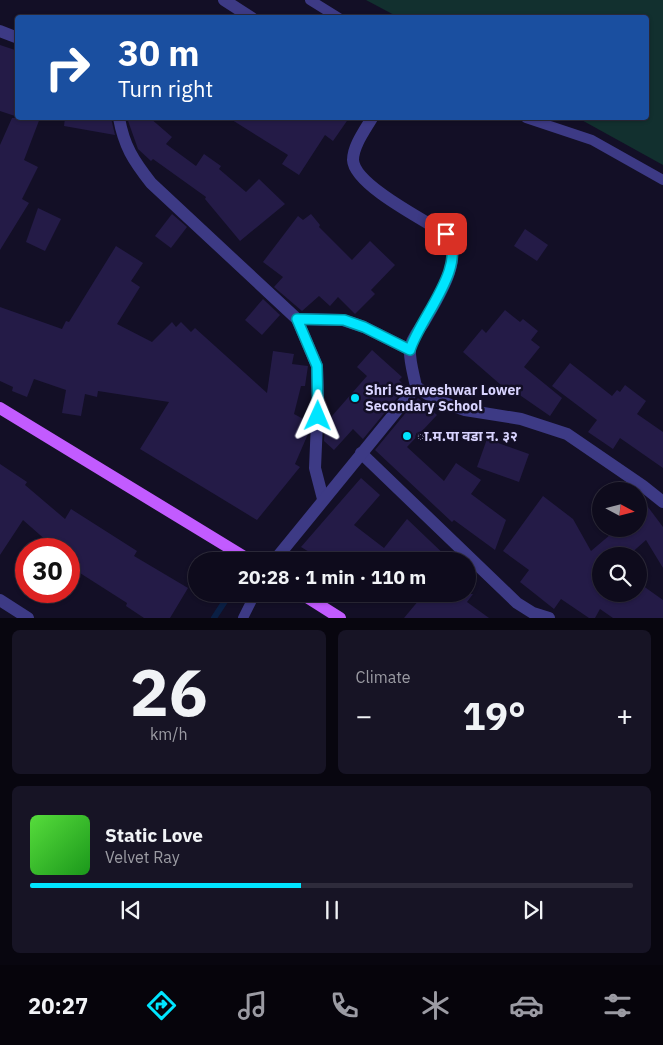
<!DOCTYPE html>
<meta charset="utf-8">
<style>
body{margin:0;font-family:"IBM Plex Sans","Noto Sans Devanagari",sans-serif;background:#171425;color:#f1f3f6;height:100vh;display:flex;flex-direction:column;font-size:19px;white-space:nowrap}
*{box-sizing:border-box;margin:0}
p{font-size:16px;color:#9b9ba3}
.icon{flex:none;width:28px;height:28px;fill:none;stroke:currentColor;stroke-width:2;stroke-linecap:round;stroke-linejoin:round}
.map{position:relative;height:618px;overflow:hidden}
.details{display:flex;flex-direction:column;gap:12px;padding:12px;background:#08060f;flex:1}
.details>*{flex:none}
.guide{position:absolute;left:15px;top:15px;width:634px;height:105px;border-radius:5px;box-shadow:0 1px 4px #0004,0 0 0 1px #2e2b3b;background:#1a4fa0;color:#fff;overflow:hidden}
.needle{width:32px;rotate:97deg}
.buttons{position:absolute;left:592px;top:482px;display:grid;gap:10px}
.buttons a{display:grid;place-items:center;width:55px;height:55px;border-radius:50%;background:#0e0b1c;box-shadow:0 1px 4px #0004,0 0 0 1px #2e2b3b;font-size:25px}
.speed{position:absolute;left:15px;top:538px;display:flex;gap:10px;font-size:25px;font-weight:700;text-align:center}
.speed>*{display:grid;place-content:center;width:65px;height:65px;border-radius:50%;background:#0e0b1c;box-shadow:0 1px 4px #0004,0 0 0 1px #2e2b3b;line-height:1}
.speed .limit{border:8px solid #d22;background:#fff;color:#111}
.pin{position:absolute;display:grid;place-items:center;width:42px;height:42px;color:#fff;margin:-21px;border-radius:10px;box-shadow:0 2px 8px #0006}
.me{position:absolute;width:55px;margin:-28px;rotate:1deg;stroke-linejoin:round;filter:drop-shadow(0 0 4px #0008)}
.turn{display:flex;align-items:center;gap:18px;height:105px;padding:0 20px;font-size:22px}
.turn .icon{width:65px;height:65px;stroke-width:2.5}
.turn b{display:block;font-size:35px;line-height:42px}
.big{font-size:38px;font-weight:700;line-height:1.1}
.details .tile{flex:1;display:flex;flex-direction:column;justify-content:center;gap:8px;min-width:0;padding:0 18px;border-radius:8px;background:#171425}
.details .dial{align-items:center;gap:0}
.dial b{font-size:65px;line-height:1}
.song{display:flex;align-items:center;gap:15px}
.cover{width:60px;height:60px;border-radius:8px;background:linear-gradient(135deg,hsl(110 70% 55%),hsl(120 70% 35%))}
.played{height:5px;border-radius:2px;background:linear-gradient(90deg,#00e5ff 45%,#2e2b3b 45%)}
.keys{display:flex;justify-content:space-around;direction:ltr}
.heat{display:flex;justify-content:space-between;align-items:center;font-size:28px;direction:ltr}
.details .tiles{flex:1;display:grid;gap:12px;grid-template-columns:1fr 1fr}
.tile:last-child{grid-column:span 2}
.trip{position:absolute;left:188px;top:552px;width:288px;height:50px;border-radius:25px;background:#0e0b1c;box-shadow:0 1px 4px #0004,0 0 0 1px #2e2b3b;font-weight:700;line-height:50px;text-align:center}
.tabs{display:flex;height:80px;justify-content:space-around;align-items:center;background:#06040b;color:#9b9ba3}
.tabs .icon{width:35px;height:35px}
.tabs .active{color:#00e5ff}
.tabs b{font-size:22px;color:#f1f3f6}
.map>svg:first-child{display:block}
.green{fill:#12302f}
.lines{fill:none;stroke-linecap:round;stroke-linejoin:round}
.stream{stroke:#0a1f44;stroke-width:6}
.building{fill:#241b47}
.service{stroke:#3d3a85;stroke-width:10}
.minor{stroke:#3d3a85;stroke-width:12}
.primary{stroke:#c25bff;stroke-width:12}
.route-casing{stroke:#0095a6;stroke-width:12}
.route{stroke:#00e5ff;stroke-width:9}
.poi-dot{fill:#00e5ff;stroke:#130f26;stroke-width:2}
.labels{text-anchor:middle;stroke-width:5;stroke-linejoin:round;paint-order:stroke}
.poi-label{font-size:14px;font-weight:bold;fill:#d9d4ff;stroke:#130f26;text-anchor:start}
</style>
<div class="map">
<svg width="663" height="618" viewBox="0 0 663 618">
<rect width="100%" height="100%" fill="#130f26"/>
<path class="green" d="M366,0H663V165L578,118H646V18L398,17Z"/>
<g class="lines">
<path class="stream" d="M214,618L229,595"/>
</g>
<g class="building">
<path d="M0,45L18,51V117L0,111Z"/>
<path d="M12,118H40L24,160L38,167L22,199L29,203L0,250V145Z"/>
<path d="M65,118H111L115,135L64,126Z"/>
<path d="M127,118H150L172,137L166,144L196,166L204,154L221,166L219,169L246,192L259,179L285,204L240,241L205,199L206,197L153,159L151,161L138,149Z"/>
<path d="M229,118H349L333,141L325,135L299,175L282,164L288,155Z"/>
<path d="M38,208L61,219L45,251L26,242Z"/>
<path d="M172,214L187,227L171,248L155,236Z"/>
<path d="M311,214L320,225L319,227L352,260L370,241L395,265L371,290L375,294L355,314L338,297L330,306L319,296L302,311L274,287L283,277L263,262L298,216L303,220Z"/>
<path d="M525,229L548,245L537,261L514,246Z"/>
<path d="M116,246L143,263L131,281L140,287L117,324L152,342L172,322L176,327L181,322L191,332L195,328L267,393L273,351L294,354L292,364L308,366L305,386H301L294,414L309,422L308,434L295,464L300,467L257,520L140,449L169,402L98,391L97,397L85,394L81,416L62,413L66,390L34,379L27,397L12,391L13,387L0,381V307L62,329L66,321L69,322Z"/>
<path d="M263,299L280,315L262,335L245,320Z"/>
<path d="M505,310L520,322L523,319L538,331L531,340L540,347L524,367L562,398L550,416L511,389L509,392L463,352L482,329L486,333Z"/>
<path d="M372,350L402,377L399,380L406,387L363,439L353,429L334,450L324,441L325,424L367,376L357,367Z"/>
<path d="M570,363L612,396L617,390L620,392L625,385L646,401L637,414L663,432V468L620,438L613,449L588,432L597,420L552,386Z"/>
<path d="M418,398L437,415L407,447L444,481L456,463L481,480L471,494L506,520L495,550L454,520L452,522L375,450Z"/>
<path d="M487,439L529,454L519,482L477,467Z"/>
<path d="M0,464L27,482L25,485L65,519L71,509L137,551L134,556L188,588L170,618H144L126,606L127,603L69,566V549H56L23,520L0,555Z"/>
<path d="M361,478L380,495L354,525L384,548L407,519L451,561H324L301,547Z"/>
<path d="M639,495L663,527V568L646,540L628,556H601V594H639V583L663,600V618H613L600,609L595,618H589L561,599L554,609L520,582L529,570L503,551L543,496L573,519L591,551L617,529H639Z"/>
<path d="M424,594H473L467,602L489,618H404Z"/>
</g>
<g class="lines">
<g class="service">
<path d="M310,0L339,18"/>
<path d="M526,118L592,140L663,180"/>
<path d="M243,618L255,594"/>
</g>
<g class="minor">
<path d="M224,0L252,18"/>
<path d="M0,31L18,38"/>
<path d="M119,118C124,146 133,160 151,183L297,319L317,366L318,399L315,468L323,499"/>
<path d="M372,118C365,130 353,146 353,160C354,185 426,221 446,234C465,258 437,299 424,322C419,330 411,339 410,349C409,360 414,375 416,387"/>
<path d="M297,319L343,320L364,327L410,350"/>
<path d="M361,453L517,603L533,613L549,618"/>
<path d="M274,561L416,387L439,401L465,410L521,419L567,434L643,486L663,502"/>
<path d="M0,600L28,618"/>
</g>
<g class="primary">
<path d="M0,408L251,561"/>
<path d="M302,594L340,618"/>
</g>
</g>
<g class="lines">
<defs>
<path id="route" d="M318,416L317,366L297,319L344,320L364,327L410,350C419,319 470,264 446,234"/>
</defs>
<use href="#route" class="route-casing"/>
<use href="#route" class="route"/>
</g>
<g class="poi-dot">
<circle cx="355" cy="398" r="5"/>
<circle cx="407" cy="436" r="5"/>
</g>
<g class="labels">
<g class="poi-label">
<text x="365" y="395">Shri Sarweshwar Lower<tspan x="365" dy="16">Secondary School</tspan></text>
<text x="417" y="441">ा.म.पा वडा न. ३२</text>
</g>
</g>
</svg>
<div class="buttons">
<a><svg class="needle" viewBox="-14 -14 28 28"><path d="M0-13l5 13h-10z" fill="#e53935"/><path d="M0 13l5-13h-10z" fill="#9b9ba3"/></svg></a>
<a><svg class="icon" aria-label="search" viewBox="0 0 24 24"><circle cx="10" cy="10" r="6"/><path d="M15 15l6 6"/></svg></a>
</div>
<div class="speed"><div class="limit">30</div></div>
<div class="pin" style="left:446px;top:234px;background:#d93025"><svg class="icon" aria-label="arrive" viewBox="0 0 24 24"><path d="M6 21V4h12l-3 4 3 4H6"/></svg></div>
<svg class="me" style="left:318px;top:416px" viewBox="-20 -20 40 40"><path d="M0-17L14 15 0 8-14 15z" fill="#00e5ff" stroke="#fff" stroke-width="4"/></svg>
<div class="trip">20:28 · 1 min · 110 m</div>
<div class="guide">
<div class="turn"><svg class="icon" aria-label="right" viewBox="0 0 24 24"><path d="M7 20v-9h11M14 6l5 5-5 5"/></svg><div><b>30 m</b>Turn right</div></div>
</div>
</div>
<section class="details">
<div class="tiles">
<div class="tile dial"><b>26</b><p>km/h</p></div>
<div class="tile"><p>Climate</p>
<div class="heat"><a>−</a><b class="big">19°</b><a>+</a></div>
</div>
<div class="tile">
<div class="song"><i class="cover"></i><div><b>Static Love</b><p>Velvet Ray</p></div></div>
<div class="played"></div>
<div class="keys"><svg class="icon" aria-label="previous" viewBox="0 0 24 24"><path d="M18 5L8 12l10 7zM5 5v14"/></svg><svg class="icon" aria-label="pause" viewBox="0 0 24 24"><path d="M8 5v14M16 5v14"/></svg><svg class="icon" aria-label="next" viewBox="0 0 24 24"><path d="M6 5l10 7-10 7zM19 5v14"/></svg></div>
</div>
</div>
</section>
<nav class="tabs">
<b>20:27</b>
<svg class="icon active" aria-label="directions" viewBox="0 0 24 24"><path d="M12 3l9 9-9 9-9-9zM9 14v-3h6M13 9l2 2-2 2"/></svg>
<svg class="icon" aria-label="music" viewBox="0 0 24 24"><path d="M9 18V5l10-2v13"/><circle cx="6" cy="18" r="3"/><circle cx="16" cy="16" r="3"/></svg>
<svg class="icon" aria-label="phone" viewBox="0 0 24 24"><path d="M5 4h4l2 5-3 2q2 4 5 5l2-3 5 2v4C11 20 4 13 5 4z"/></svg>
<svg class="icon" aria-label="climate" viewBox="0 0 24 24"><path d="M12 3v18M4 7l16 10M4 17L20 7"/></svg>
<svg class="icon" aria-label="car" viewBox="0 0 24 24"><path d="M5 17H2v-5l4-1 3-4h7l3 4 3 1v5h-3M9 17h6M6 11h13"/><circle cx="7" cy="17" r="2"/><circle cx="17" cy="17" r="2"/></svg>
<svg class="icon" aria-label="filters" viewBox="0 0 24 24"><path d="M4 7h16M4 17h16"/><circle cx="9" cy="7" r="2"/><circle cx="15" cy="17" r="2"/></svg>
</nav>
